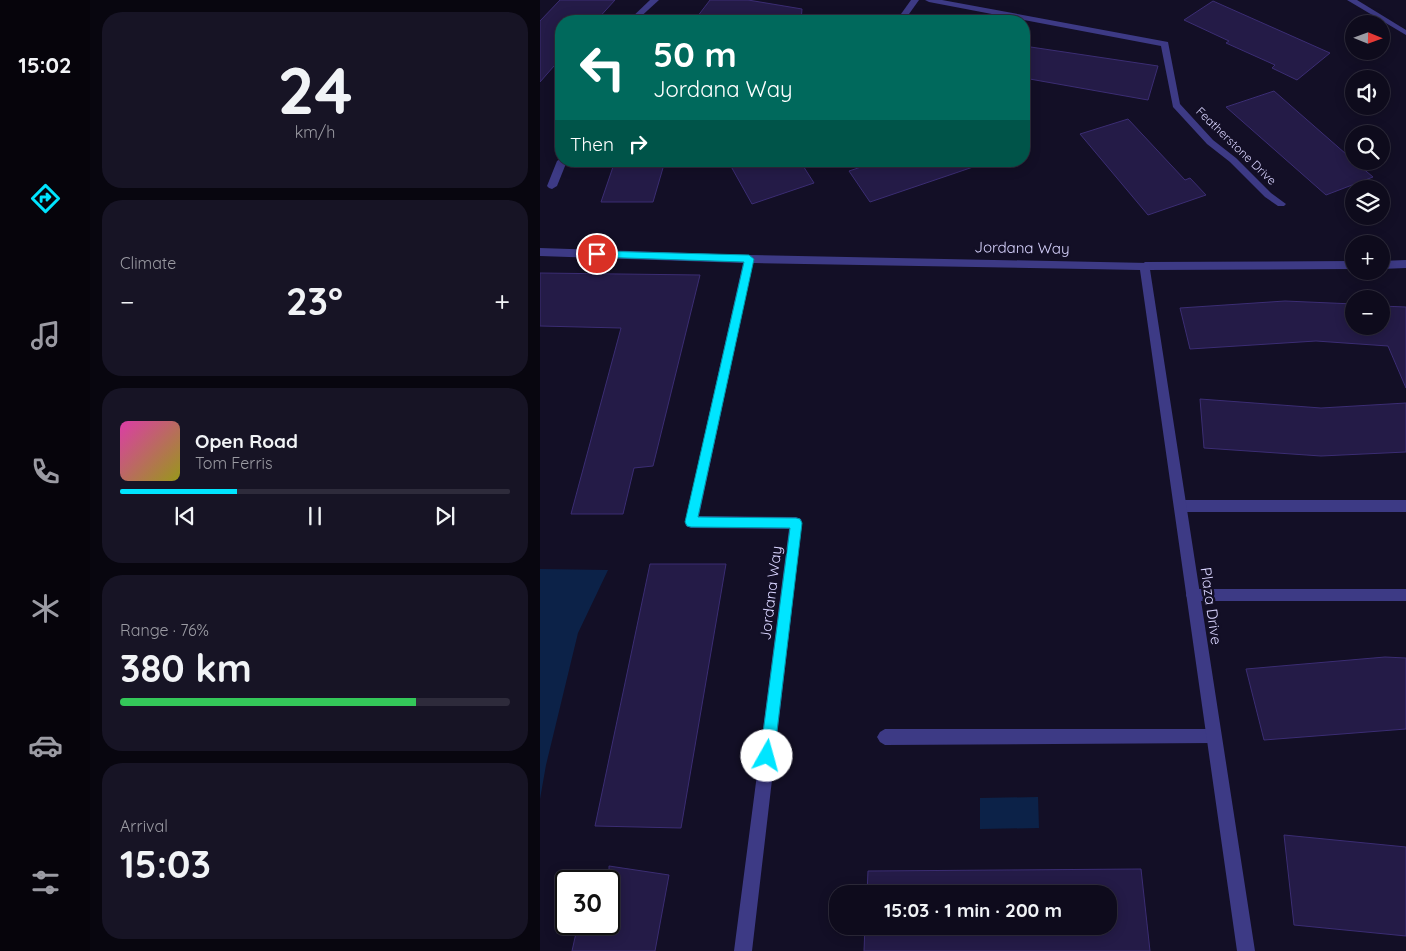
<!DOCTYPE html>
<meta charset="utf-8">
<style>
body{margin:0;font-family:Quicksand,sans-serif;background:#171425;color:#f1f3f6;height:100vh;display:flex;flex-direction:column;font-size:19px;white-space:nowrap}
*{box-sizing:border-box;margin:0}
p{font-size:16px;color:#9b9ba3}
.icon{flex:none;width:28px;height:28px;fill:none;stroke:currentColor;stroke-width:2;stroke-linecap:round;stroke-linejoin:round}
.map{position:relative;flex:1;overflow:hidden}
.side{display:flex;flex-direction:column;gap:12px;padding:12px;background:#08060f;width:450px}
.side>*{flex:none}
.hud{position:absolute;left:15px;top:15px;width:475px;height:152px;border-radius:20px;box-shadow:0 2px 12px #0003,0 0 0 1px #2e2b3b;background:#00695c;color:#fff;overflow:hidden}
.needle{width:32px;rotate:91deg}
.fabs{position:absolute;left:805px;top:15px;display:grid;gap:10px}
.fabs a{display:grid;place-items:center;width:45px;height:45px;border-radius:50%;background:#0e0b1c;box-shadow:0 2px 12px #0003,0 0 0 1px #2e2b3b;font-size:25px}
.speed{position:absolute;left:15px;top:870px;display:flex;gap:10px;font-size:25px;font-weight:700;text-align:center}
.speed>*{display:grid;place-content:center;width:65px;height:65px;border-radius:50%;background:#0e0b1c;box-shadow:0 2px 12px #0003,0 0 0 1px #2e2b3b;line-height:1}
.speed .limit{border:2px solid #111;border-radius:8px;background:#fff;color:#111}
.pin{position:absolute;display:grid;place-items:center;width:42px;height:42px;color:#fff;margin:-21px;border:2px solid #fff;border-radius:50%;box-shadow:0 1px 5px #0007}
.me{position:absolute;width:55px;margin:-28px;rotate:7deg;stroke-linejoin:round;filter:drop-shadow(0 0 4px #0008)}
.turn{display:flex;align-items:center;gap:18px;height:105px;padding:0 15px;font-size:22px}
.turn .icon{width:65px;height:65px;stroke-width:2.5}
.turn b{display:block;font-size:35px;line-height:42px}
.then{display:flex;align-items:center;height:48px;padding:0 15px;background:#0003;gap:10px;font-size:19px}
.big{font-size:38px;font-weight:800;line-height:1.1}
.side .tile{flex:1;display:flex;flex-direction:column;justify-content:center;gap:8px;min-width:0;padding:0 18px;border-radius:20px;background:#171425}
.side .dial{align-items:center;gap:0}
.dial b{font-size:65px;line-height:1}
.song{display:flex;align-items:center;gap:15px}
.cover{width:60px;height:60px;border-radius:8px;background:linear-gradient(135deg,hsl(320 70% 55%),hsl(60 70% 35%))}
.played{height:5px;border-radius:2px;background:linear-gradient(90deg,#00e5ff 30%,#2e2b3b 30%)}
.keys{display:flex;justify-content:space-around;direction:ltr}
.heat{display:flex;justify-content:space-between;align-items:center;font-size:28px;direction:ltr}
.charge{height:8px;border-radius:4px;background:linear-gradient(90deg,#34c759 76%,#2e2b3b 0)}
.trip{position:absolute;left:289px;top:885px;width:288px;height:50px;border-radius:20px;background:#0e0b1c;box-shadow:0 2px 12px #0003,0 0 0 1px #2e2b3b;font-weight:800;line-height:50px;text-align:center}
main{display:flex;flex:1;min-height:0}
.menu{display:flex;flex-direction:column;width:90px;justify-content:space-around;align-items:center;background:#06040b;color:#9b9ba3}
.menu .icon{width:35px;height:35px}
.menu .active{color:#00e5ff}
.menu b{font-size:22px;color:#f1f3f6}
.map>svg:first-child{display:block}
.water{fill:#0c2248}
.building{fill:#241b47;stroke:#3b2d73}
.lines{fill:none;stroke-linecap:round;stroke-linejoin:round}
.service{fill:#3d3a85;fill-rule:evenodd}
.minor{fill:#3d3a85;fill-rule:evenodd}
.tertiary{fill:#3d3a85;fill-rule:evenodd}
.route{fill:#00e5ff;stroke:#0095a6}
.labels{text-anchor:middle;stroke-width:5;stroke-linejoin:round;paint-order:stroke}
.far-street-label{font-size:12px;fill:#d9d4ff;stroke:#130f26}
.street-label{font-size:15px;fill:#d9d4ff;stroke:#130f26}
</style>
<main>
<nav class="menu">
<b>15:02</b>
<svg class="icon active" aria-label="directions" viewBox="0 0 24 24"><path d="M12 3l9 9-9 9-9-9zM9 14v-3h6M13 9l2 2-2 2"/></svg>
<svg class="icon" aria-label="music" viewBox="0 0 24 24"><path d="M9 18V5l10-2v13"/><circle cx="6" cy="18" r="3"/><circle cx="16" cy="16" r="3"/></svg>
<svg class="icon" aria-label="phone" viewBox="0 0 24 24"><path d="M5 4h4l2 5-3 2q2 4 5 5l2-3 5 2v4C11 20 4 13 5 4z"/></svg>
<svg class="icon" aria-label="climate" viewBox="0 0 24 24"><path d="M12 3v18M4 7l16 10M4 17L20 7"/></svg>
<svg class="icon" aria-label="car" viewBox="0 0 24 24"><path d="M5 17H2v-5l4-1 3-4h7l3 4 3 1v5h-3M9 17h6M6 11h13"/><circle cx="7" cy="17" r="2"/><circle cx="17" cy="17" r="2"/></svg>
<svg class="icon" aria-label="filters" viewBox="0 0 24 24"><path d="M4 7h16M4 17h16"/><circle cx="9" cy="7" r="2"/><circle cx="15" cy="17" r="2"/></svg>
</nav>
<section class="side">
<div class="tile dial"><b>24</b><p>km/h</p></div>
<div class="tile"><p>Climate</p>
<div class="heat"><a>−</a><b class="big">23°</b><a>+</a></div>
</div>
<div class="tile">
<div class="song"><i class="cover"></i><div><b>Open Road</b><p>Tom Ferris</p></div></div>
<div class="played"></div>
<div class="keys"><svg class="icon" aria-label="previous" viewBox="0 0 24 24"><path d="M18 5L8 12l10 7zM5 5v14"/></svg><svg class="icon" aria-label="pause" viewBox="0 0 24 24"><path d="M8 5v14M16 5v14"/></svg><svg class="icon" aria-label="next" viewBox="0 0 24 24"><path d="M6 5l10 7-10 7zM19 5v14"/></svg></div>
</div>
<div class="tile"><p>Range · 76%</p><b class="big">380 km</b><div class="charge"></div></div>
<div class="tile"><p>Arrival</p><b class="big">15:03</b></div>
</section>
<div class="map">
<svg width="866" height="951" viewBox="0 0 866 951">
<rect width="100%" height="100%" fill="#130f26"/>
<g class="water">
<path d="M0,569L68,570L38,633L6,765L0,799Z"/>
<path d="M498,797L499,828L440,829V798Z"/>
</g>
<g class="building">
<path d="M20,0H75L56,21H21V58L0,82V21Z"/>
<path d="M170,0H208L262,9L261,21H154Z"/>
<path d="M673,1L790,53L757,80L732,68L735,65L686,43L689,41L644,20Z"/>
<path d="M484,46L618,66L608,100L484,78Z"/>
<path d="M734,91L814,161L833,177L786,195L686,107Z"/>
<path d="M588,119L645,180L650,178L666,195L608,215L540,134Z"/>
<path d="M75,161H125L113,202H61Z"/>
<path d="M188,161H260L274,183L212,204Z"/>
<path d="M339,161H438L439,165L330,202L309,171Z"/>
<path d="M0,273L160,275L113,466L94,468L83,514H31L81,328L0,326Z"/>
<path d="M745,301L814,304V326H841V306L866,307V388L848,346L776,341L650,349L640,308Z"/>
<path d="M660,399L781,408L866,403V452L781,456L664,448Z"/>
<path d="M110,564H186L141,828L55,826Z"/>
<path d="M845,657L866,658V729L724,740L706,669Z"/>
<path d="M744,835L866,847V936L754,925Z"/>
<path d="M69,866L129,875L115,951H32L38,924H69Z"/>
<path d="M601,869L610,951H324L325,926H568V894H327L328,871Z"/>
</g>
<g class="lines">
<g class="service">
<path d="M866,260V268L841,269V261Z"/>
<path d="M814,261V269L605,270L600,266L605,262Z"/>
<path d="M640,500H866V512H640L635,510L634,506L635,502Z"/>
<path d="M653,589H866V601H653L648,600L646,595L648,590Z"/>
<path d="M345,729H674L679,731L681,736L679,741L674,743L345,745L340,742L337,737L340,732Z"/>
</g>
<g class="minor">
<path d="M110,0H119L96,21H88Z"/>
<path d="M371,0H379L364,21H356Z"/>
<path d="M385,0H402L628,42L640,104L673,140L696,158L731,193L746,204L744,206H738L725,197L690,162L667,144L633,107L621,46L389,2Z"/>
<path d="M21,158V161H27L17,186L12,189L9,188L7,186L17,161Z"/>
<path d="M0,248L209,255L609,263L715,951H697L600,270L213,263L159,516L256,517L261,519L262,523L212,951H194L249,529L151,528L146,526L145,522L203,263L0,256Z"/>
</g>
<path class="tertiary" d="M807,0H817L866,30V35Z"/>
</g>
<path class="route" d="M57,251L209,255L214,259L158,517L256,518L260,519L262,523L234,756L232,761L227,763L222,761L220,756L250,528L151,527L147,526L145,522L204,262L57,257L52,254Z"/>
<g class="labels">
<g class="far-street-label">
<text transform="translate(696 146) rotate(44)" y="4">Featherstone Drive</text>
</g>
<g class="street-label">
<text transform="translate(482 248) rotate(1)" y="5">Jordana Way</text>
<text transform="translate(231 593) rotate(-83)" y="5">Jordana Way</text>
<text transform="translate(671 606) rotate(82)" y="5">Plaza Drive</text>
</g>
</g>
</svg>
<div class="fabs">
<a><svg class="needle" viewBox="-14 -14 28 28"><path d="M0-13l5 13h-10z" fill="#e53935"/><path d="M0 13l5-13h-10z" fill="#9b9ba3"/></svg></a>
<a><svg class="icon" aria-label="sound" viewBox="0 0 24 24"><path d="M4 9h4l5-4v14l-5-4H4zM17 9q2 3 0 6"/></svg></a>
<a><svg class="icon" aria-label="search" viewBox="0 0 24 24"><circle cx="10" cy="10" r="6"/><path d="M15 15l6 6"/></svg></a>
<a><svg class="icon" aria-label="layers" viewBox="0 0 24 24"><path d="M12 4l9 5-9 5-9-5zM3 14l9 5 9-5"/></svg></a>
<a>+</a>
<a>−</a>
</div>
<div class="speed"><div class="limit">30</div></div>
<div class="pin" style="left:57px;top:254px;background:#d93025"><svg class="icon" aria-label="arrive" viewBox="0 0 24 24"><path d="M6 21V4h12l-3 4 3 4H6"/></svg></div>
<svg class="me" style="left:227px;top:756px" viewBox="-20 -20 40 40"><circle r="19" fill="#fff"/><path d="M0-13L10 11 0 6-10 11z" fill="#00e5ff"/></svg>
<div class="trip">15:03 · 1 min · 200 m</div>
<div class="hud">
<div class="turn"><svg class="icon" aria-label="left" viewBox="0 0 24 24"><path d="M17 20v-9H6M10 6l-5 5 5 5"/></svg><div><b>50 m</b>Jordana Way</div></div>
<div class="then">Then<svg class="icon" aria-label="right" viewBox="0 0 24 24"><path d="M7 20v-9h11M14 6l5 5-5 5"/></svg></div>
</div>
</div>
</main>
